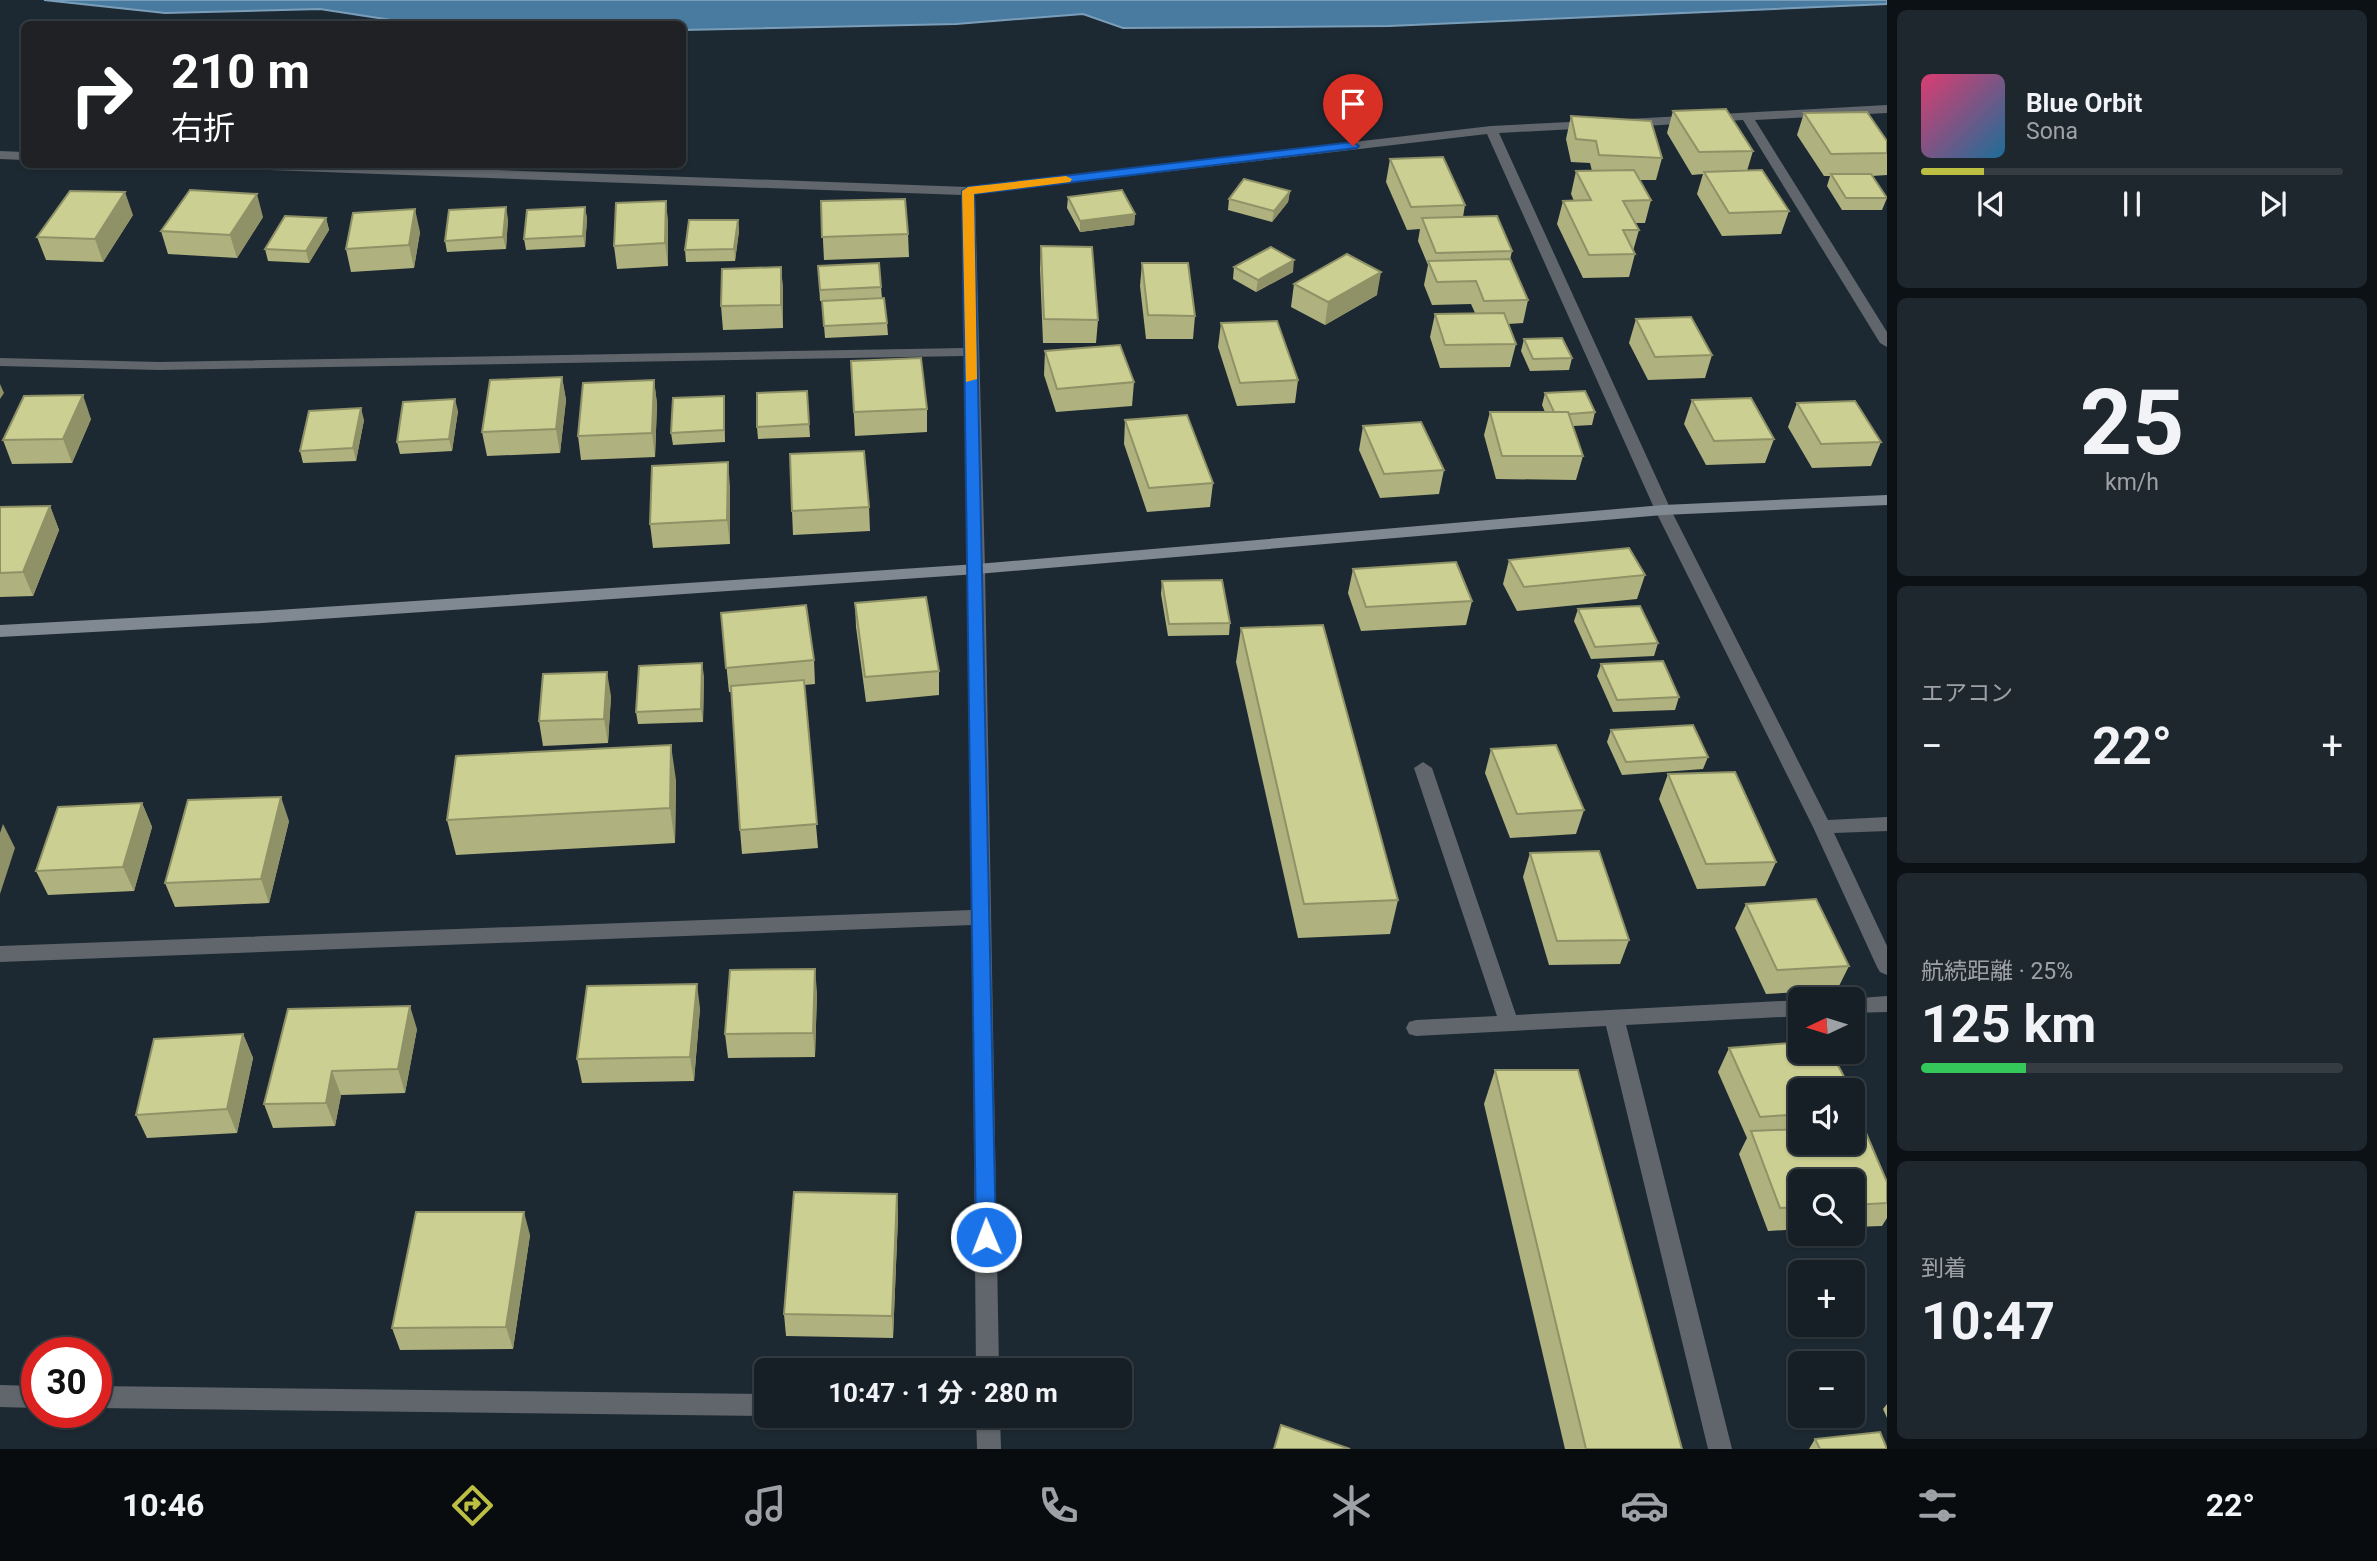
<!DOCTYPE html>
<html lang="ja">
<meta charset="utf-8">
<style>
body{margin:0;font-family:Roboto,"Noto Sans JP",sans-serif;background:#1f272e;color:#f1f3f6;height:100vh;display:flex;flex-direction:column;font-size:26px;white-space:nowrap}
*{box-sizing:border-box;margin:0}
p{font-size:23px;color:#9ea2a7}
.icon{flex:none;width:38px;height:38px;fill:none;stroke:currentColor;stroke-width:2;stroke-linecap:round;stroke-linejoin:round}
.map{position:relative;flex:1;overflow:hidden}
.details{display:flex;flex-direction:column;gap:10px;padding:10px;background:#0c1115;width:490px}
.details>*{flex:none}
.guide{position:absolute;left:21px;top:21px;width:665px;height:147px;border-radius:10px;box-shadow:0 2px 5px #0004,0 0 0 2px #353d43;background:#202124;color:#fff;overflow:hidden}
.needle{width:46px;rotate:266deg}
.tools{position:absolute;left:1788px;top:987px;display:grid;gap:14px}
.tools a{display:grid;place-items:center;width:77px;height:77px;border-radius:10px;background:#161f26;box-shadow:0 2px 5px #0004,0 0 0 2px #353d43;font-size:35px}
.speed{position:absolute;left:21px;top:1337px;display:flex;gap:14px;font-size:35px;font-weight:700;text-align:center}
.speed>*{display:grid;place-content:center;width:91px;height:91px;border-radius:50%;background:#161f26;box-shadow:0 2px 5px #0004,0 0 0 2px #353d43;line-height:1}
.speed .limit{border:10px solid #d22;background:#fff;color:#111}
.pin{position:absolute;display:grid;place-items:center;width:60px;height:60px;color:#fff;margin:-72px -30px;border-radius:50% 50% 50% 0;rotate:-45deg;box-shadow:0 0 7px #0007}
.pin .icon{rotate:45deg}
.me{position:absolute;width:77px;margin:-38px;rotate:359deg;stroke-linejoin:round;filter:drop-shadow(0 0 5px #0008)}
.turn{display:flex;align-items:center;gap:24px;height:147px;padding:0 35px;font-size:32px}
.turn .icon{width:91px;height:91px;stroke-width:2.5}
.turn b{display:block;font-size:49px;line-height:60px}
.big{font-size:52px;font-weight:700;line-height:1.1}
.details .card{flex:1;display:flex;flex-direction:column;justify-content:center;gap:10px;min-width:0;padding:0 24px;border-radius:10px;background:#1f272e}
.details .dial{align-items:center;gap:0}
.dial b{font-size:91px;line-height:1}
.song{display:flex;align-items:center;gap:21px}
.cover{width:84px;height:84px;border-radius:10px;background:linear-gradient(135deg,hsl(340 70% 55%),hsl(200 70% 35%))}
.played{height:7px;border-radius:4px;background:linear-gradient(90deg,#bdbf43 15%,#353d43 15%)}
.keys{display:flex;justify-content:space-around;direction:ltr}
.heat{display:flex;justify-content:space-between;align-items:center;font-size:38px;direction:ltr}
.charge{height:10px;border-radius:5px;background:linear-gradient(90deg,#34c759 25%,#353d43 0)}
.trip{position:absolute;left:754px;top:1358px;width:378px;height:70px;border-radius:10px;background:#161f26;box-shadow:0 2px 5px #0004,0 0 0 2px #353d43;font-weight:700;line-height:70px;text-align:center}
.tabs{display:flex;height:112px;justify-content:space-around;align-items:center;background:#090c0f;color:#9ea2a7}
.tabs .icon{width:49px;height:49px}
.tabs .on{color:#bdbf43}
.tabs b{font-size:32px;color:#f1f3f6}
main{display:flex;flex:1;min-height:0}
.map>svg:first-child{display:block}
.water{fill:#497a9f;stroke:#7a9eba;stroke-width:2}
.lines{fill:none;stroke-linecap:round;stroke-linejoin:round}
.street{fill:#60666b;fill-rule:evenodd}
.secondary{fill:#808991;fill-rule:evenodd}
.wall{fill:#afb27e}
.shaded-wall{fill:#8f9166}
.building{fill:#cccf92;stroke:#8f9166;stroke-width:2}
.route{fill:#1a73e8;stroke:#114b97;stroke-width:2}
.slow{fill:#f59e0b}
</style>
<main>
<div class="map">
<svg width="1887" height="1449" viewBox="0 0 1887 1449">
<rect width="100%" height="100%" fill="#1d2932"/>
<path class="water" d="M44,0H1887V4L1389,26L1123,28L1083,14L956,24L683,30L682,24H417L320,9L165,13Z"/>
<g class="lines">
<g class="street">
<path d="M1887,105V113L1755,120L1887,332V347L1880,343L1743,120L1628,127L1622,123L1628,119Z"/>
<path d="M1590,121L1594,122V128L1499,133L1671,510L1828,820L1887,817V831L1834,833L1887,946V975L1880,972L1877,967L1813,827L1655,510L1487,134L975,194L985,569L999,1370H976L972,925L0,962V946L972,910L965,356L159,370L0,366V358L159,362L965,348L962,195L210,168L204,164H331L968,187L1491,126Z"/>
<path d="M0,151L24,152V160L0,159Z"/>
<path d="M1423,762L1432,768L1516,1015L1801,1000V1016L1626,1025L1732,1449H1708L1606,1026L1416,1036L1409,1034L1406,1028L1409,1022L1416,1020L1497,1016L1414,768Z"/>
<path d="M1887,996V1012L1853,1013V999H1846Z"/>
<path d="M0,1385L37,1386V1408L0,1407Z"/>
<path d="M96,1386L766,1394L767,1416L96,1408Z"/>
<path d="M976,1416H1000L1001,1449H977Z"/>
</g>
<path class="secondary" d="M1887,495V505L1663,515L977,574L262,623L0,637V625L262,611L977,564L1663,505Z"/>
</g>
<g class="wall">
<path d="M1673,111L1753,151L1747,171L1789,211L1781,234L1722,236L1697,194L1703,174L1692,175L1667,133Z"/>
<path d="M1804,113L1887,141V175L1872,176L1887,198L1882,210H1842L1827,186L1830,176H1824L1797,135Z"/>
<path d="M1571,116L1662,158L1656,180H1640L1651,200L1645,223H1635L1639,230L1633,251L1635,254L1629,277L1583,278L1557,224L1563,201H1574L1571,194L1576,171H1592L1590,163L1571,162L1566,139Z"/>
<path d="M1390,159L1465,205L1463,217L1512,251L1510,260L1528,300L1523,323L1508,324L1516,344L1510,367L1440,368L1430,337L1435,314L1475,313L1471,304L1432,305L1424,285L1428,265L1418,241L1420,229L1407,230L1386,182Z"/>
<path d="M1290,191L1288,202L1272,222L1228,210L1229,199Z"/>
<path d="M1068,197L1135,214L1134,225L1080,232L1067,208Z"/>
<path d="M666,201L668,224V266L617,269L614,246Z"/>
<path d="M821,201L908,234L909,257L824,260Z"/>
<path d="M585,207L587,219L585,247L526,250L524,239Z"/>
<path d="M133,215L103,262L46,260L37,237Z"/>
<path d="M263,217L237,258L168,254L161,231Z"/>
<path d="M326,218L329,230L309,263L268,261L265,249Z"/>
<path d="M508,219L506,249L447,252L445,241Z"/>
<path d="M738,220L739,231L735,261L686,262L685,250Z"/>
<path d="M420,232L414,268L351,272L346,249Z"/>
<path d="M1041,246L1098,320L1096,343H1043L1040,269Z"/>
<path d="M1142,263L1195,316L1193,339H1146L1140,286Z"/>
<path d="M818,266L881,287L882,298L887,323L888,335L825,338L822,301H820Z"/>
<path d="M781,267L783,290V328L723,330L721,306Z"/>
<path d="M1234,267L1293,272L1256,292L1233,279Z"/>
<path d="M1294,284L1377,295L1325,325L1291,307Z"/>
<path d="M1636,319L1712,355L1705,378L1648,380L1629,343Z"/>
<path d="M1221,323L1298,380L1295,403L1237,406L1218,347Z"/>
<path d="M1524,339L1572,358L1569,370L1530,371L1521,351Z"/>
<path d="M1045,351L1134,382L1132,406L1056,412L1044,375Z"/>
<path d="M851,361L927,409V432L855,436Z"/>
<path d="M562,377L566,400L560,453L487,456L482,432Z"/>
<path d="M654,380L657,404L655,457L581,460L578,436Z"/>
<path d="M807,391L810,437L758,439L757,427Z"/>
<path d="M1545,393L1595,412L1592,425L1573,426L1583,456L1576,480L1496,479L1484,435L1490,412H1545L1542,405Z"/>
<path d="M1692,400L1774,439L1765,463L1706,465L1684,424Z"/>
<path d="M1797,403L1881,442L1871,466L1812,468L1788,427Z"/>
<path d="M725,408V442L673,445L671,433Z"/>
<path d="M458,411L452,451L400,454L397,442Z"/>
<path d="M91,419L72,463L12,464L3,440Z"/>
<path d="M364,420L356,461L303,463L300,451Z"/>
<path d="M1125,420L1213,483L1210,507L1147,512L1124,444Z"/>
<path d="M1363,426L1444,470L1439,494L1380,498L1359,450Z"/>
<path d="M730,486V544L653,548L650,524Z"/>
<path d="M50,506L59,530L33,596L0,597V507Z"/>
<path d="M869,507L870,531L793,535L792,511Z"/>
<path d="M1509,560L1645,575L1637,599L1517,611L1503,584Z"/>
<path d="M1353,569L1472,601L1466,625L1361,631L1348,593Z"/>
<path d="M1162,581L1230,623L1229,635L1168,636L1161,594Z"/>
<path d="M855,603L939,671V695L866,702L856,627Z"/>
<path d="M1578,609L1658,643L1654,656L1591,659L1574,621Z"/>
<path d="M721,613L814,660L815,684L804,685L818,848L742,854L740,830L732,692H729Z"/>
<path d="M1241,628L1398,900L1390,934L1298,938L1236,662Z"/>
<path d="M1601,664L1679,697L1675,710L1613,712L1597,676Z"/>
<path d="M704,676L703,722L638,724L636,712Z"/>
<path d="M611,696L608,743L543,746L539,721Z"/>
<path d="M1611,730L1708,757L1703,769L1622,775L1607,742Z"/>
<path d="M1491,749L1584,810L1576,834L1510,838L1485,773Z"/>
<path d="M1668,774L1776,862L1765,886L1697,889L1659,799Z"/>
<path d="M676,780L675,843L456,855L447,820Z"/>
<path d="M142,803L152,827L134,891L48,895L36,871Z"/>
<path d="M289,821L269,903L175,907L165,883Z"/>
<path d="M1530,853L1629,940L1620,964L1549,965L1523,877Z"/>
<path d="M1746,904L1849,966L1837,990L1766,994L1735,928Z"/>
<path d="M817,992L815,1057L728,1058L725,1034Z"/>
<path d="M700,1008L694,1081L582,1083L577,1059Z"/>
<path d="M417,1029L405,1093L341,1095L335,1126L273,1128L264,1104Z"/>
<path d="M243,1034L253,1058L237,1133L147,1138L136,1115Z"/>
<path d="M1729,1048L1801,1090V1143L1887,1182V1218L1882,1226L1853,1227V1181H1801V1229L1768,1231L1739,1154L1747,1138L1718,1072Z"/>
<path d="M1495,1070L1682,1449H1565L1484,1104Z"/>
<path d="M1853,1095L1860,1108L1853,1121Z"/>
<path d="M897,1194L898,1217L893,1338L786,1336L784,1314Z"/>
<path d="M530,1235L513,1349L400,1350L392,1328Z"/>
<path d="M1887,1404V1418L1883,1409Z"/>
<path d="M1815,1439L1887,1449H1809Z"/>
</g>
<g class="shaded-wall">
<path d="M1290,191L1288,202L1272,222L1274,211Z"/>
<path d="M125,192L133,215L103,262L95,239Z"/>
<path d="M257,194L263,217L237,258L230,235Z"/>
<path d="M666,201L668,224V266L665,243Z"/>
<path d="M506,207L508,219L506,249L503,237Z"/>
<path d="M585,207L587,219L585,247L583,236Z"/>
<path d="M415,209L420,232L414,268L409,245Z"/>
<path d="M1135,214L1134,225L1080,232V221Z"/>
<path d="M326,218L329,230L309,263L306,251Z"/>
<path d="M738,220L739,231L735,261L734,249Z"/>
<path d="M1294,260L1293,272L1256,292L1258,280Z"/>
<path d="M781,267L783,290V328L781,305Z"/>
<path d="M1381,272L1377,295L1325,325L1328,302Z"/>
<path d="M562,377L566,400L560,453L556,429Z"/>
<path d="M654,380L657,404L655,457L652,433Z"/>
<path d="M0,384L4,393L0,399Z"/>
<path d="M83,395L91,419L72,463L63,439Z"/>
<path d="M724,396L725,408V442L724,430Z"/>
<path d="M455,399L458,411L452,451L449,439Z"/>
<path d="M361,408L364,420L356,461L353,448Z"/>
<path d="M728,462L730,486V544L727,520Z"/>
<path d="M50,506L59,530L33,596L23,572Z"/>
<path d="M702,663L704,676L703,722L701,709Z"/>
<path d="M607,672L611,696L608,743L604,719Z"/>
<path d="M671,745L676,780L675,843L670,808Z"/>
<path d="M281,797L289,821L269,903L261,879Z"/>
<path d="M142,803L152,827L134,891L123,867Z"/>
<path d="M3,824L15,848L0,894V833Z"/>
<path d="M815,969L817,992L815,1057L813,1033Z"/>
<path d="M697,984L700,1008L694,1081L690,1057Z"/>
<path d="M410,1006L417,1029L405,1093L398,1069Z"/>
<path d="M243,1034L253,1058L237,1133L227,1109Z"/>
<path d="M332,1071L341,1095L335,1126L326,1103Z"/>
<path d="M897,1194L898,1217L893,1338L892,1316Z"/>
<path d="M524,1212L530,1235L513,1349L506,1327Z"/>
</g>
<g class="building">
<path d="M1726,109L1753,151L1699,152L1673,111Z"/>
<path d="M1867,112L1887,141V153L1831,154L1804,113Z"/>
<path d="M1571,116L1651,121L1662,158L1599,155L1596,141L1576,139Z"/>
<path d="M1443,157L1465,205L1411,207L1390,159Z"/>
<path d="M1634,170L1651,200L1623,201L1639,230H1623L1635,254L1589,255L1563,201L1591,200L1576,171Z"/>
<path d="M1762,170L1789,211L1729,213L1704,172Z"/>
<path d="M1831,174H1871L1887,198H1846Z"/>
<path d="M1244,179L1290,191L1274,211L1229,199Z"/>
<path d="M190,190L257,194L230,235L161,231Z"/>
<path d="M1122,190L1135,214L1080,221L1068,197Z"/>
<path d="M70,191L125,192L95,239L37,237Z"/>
<path d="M905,199L908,234L822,237L821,201Z"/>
<path d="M666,201L665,243L614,246L616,203Z"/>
<path d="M506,207L503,237L445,241L449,210Z"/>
<path d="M585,207L583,236L524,239L527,210Z"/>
<path d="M415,209L409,245L346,249L353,213Z"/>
<path d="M285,216L326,218L306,251L265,249Z"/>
<path d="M1497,216L1512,251L1436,253L1422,218Z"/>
<path d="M689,220H738L734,249L685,250Z"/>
<path d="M1041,246L1092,247L1098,320L1044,319Z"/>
<path d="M1271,247L1294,260L1258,280L1234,267Z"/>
<path d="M1347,254L1381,272L1328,302L1294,284Z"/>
<path d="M1510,259L1528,300L1484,301L1476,281L1437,282L1428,261Z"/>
<path d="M879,263L881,287L820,290L818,266Z"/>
<path d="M1142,263H1188L1195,316L1148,315Z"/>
<path d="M781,267V305L721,306L722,269Z"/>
<path d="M884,298L887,323L824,326L822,301Z"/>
<path d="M1504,313L1516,344L1445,345L1435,314Z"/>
<path d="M1691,317L1712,355L1655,357L1636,319Z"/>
<path d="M1277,321L1298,380L1240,383L1221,323Z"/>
<path d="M1562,338L1572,358L1533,359L1524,339Z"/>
<path d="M1120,345L1134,382L1057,389L1045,351Z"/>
<path d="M921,358L927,409L854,412L851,361Z"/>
<path d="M562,377L556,429L482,432L490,380Z"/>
<path d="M654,380L652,433L578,436L583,383Z"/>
<path d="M807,391L809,424L757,427V393Z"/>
<path d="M1585,391L1595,412L1569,414L1568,412H1554L1545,393Z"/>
<path d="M83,395L63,439L3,440L24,396Z"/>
<path d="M724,396V430L671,433L673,398Z"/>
<path d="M1751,398L1774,439L1714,441L1692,400Z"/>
<path d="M455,399L449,439L397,442L403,402Z"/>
<path d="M1855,401L1881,442L1821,444L1797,403Z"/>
<path d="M361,408L353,448L300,451L309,411Z"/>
<path d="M1490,412H1568L1583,456H1502Z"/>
<path d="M1187,415L1213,483L1149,488L1125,420Z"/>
<path d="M1421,422L1444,470L1384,474L1363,426Z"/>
<path d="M864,451L869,507L792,511L790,454Z"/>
<path d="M728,462L727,520L650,524L652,466Z"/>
<path d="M50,506L23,572L0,573V507Z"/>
<path d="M1629,548L1645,575L1524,587L1509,560Z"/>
<path d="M1456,562L1472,601L1366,607L1353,569Z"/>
<path d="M1222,580L1230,623L1169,624L1162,581Z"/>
<path d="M926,597L939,671L865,677L855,603Z"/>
<path d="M806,605L814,660L726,668L721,613Z"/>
<path d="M1640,606L1658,643L1595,647L1578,609Z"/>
<path d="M1323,625L1398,900L1304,904L1241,628Z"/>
<path d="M1663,661L1679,697L1617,700L1601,664Z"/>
<path d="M702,663L701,709L636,712L639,666Z"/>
<path d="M607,672L604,719L539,721L543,674Z"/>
<path d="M804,680L817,824L740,830L731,686Z"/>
<path d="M1693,725L1708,757L1626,762L1611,730Z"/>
<path d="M671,745L670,808L447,820L456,756Z"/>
<path d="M1556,745L1584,810L1517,814L1491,749Z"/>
<path d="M1735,772L1776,862L1706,864L1668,774Z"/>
<path d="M281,797L261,879L165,883L188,800Z"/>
<path d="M142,803L123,867L36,871L58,807Z"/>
<path d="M1599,851L1629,940L1557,941L1530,853Z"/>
<path d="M1816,899L1849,966L1777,970L1746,904Z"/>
<path d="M815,969L813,1033L725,1034L730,970Z"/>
<path d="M697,984L690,1057L577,1059L587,986Z"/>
<path d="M410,1006L398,1069L332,1071L326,1103L264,1104L288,1009Z"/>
<path d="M243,1034L227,1109L136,1115L154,1039Z"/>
<path d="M1801,1042V1052H1831L1851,1090H1801V1114L1760,1117L1729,1048Z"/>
<path d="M1495,1070H1578L1682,1449H1586Z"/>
<path d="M1853,1095L1860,1108L1853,1109Z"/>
<path d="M1863,1126L1887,1182V1203L1853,1205V1181H1801V1207L1780,1208L1751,1131L1801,1129V1143H1853V1127Z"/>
<path d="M794,1192L897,1194L892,1316L784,1314Z"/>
<path d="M416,1212H524L506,1327L392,1328Z"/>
<path d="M1281,1425L1350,1449H1274Z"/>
<path d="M1880,1432L1887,1449H1820L1815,1439Z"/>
</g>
<path class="route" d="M1353,142L1359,146L1357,148L974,194L996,1237L993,1243L986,1246L979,1243L976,1237L962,191L968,187Z"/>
<path class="slow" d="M1066,176L1072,179L1070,182L974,194L977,379L966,382L962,191L968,187Z"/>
</svg>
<div class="tools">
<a><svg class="needle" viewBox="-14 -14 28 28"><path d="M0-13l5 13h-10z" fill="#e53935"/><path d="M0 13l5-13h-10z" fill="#9ea2a7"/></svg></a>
<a><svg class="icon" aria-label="sound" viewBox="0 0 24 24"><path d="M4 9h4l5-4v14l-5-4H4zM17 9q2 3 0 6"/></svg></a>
<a><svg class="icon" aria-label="search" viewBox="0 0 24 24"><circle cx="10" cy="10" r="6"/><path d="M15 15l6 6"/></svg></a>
<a>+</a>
<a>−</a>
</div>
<div class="speed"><div class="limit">30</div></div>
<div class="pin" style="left:1353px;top:146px;background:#d93025"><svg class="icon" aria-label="arrive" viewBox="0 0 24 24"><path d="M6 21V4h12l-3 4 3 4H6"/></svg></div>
<svg class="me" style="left:986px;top:1237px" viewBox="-20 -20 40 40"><circle r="17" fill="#1a73e8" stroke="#fff" stroke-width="3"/><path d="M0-11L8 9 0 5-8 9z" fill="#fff"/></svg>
<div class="trip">10:47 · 1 分 · 280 m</div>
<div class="guide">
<div class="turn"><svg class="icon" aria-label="right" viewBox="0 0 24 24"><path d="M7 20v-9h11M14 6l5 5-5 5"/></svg><div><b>210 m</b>右折</div></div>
</div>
</div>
<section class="details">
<div class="card">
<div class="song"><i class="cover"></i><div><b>Blue Orbit</b><p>Sona</p></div></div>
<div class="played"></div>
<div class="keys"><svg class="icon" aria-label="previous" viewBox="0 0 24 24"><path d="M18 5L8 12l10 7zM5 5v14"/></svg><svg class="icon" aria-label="pause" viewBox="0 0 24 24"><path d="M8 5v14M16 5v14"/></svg><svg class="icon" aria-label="next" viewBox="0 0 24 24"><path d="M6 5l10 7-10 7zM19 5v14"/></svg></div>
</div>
<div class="card dial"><b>25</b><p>km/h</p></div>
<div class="card"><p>エアコン</p>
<div class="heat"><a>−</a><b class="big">22°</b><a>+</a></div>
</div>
<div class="card"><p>航続距離 · 25%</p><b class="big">125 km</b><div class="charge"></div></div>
<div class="card"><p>到着</p><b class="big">10:47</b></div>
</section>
</main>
<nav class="tabs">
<b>10:46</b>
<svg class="icon on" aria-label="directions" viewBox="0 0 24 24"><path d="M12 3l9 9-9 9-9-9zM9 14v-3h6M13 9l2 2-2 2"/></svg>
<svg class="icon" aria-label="music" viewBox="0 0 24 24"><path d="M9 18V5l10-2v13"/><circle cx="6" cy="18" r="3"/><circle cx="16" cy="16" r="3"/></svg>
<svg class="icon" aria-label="phone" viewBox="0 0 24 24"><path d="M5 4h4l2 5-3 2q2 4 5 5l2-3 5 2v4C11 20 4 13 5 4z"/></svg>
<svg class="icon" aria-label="climate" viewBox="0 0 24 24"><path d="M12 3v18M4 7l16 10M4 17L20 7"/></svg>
<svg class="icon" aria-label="car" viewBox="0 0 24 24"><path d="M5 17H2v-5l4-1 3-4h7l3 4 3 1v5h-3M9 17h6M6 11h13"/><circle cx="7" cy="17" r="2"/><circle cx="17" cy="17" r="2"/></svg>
<svg class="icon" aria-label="filters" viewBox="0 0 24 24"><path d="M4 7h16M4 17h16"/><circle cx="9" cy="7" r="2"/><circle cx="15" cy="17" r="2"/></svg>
<b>22°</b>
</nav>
